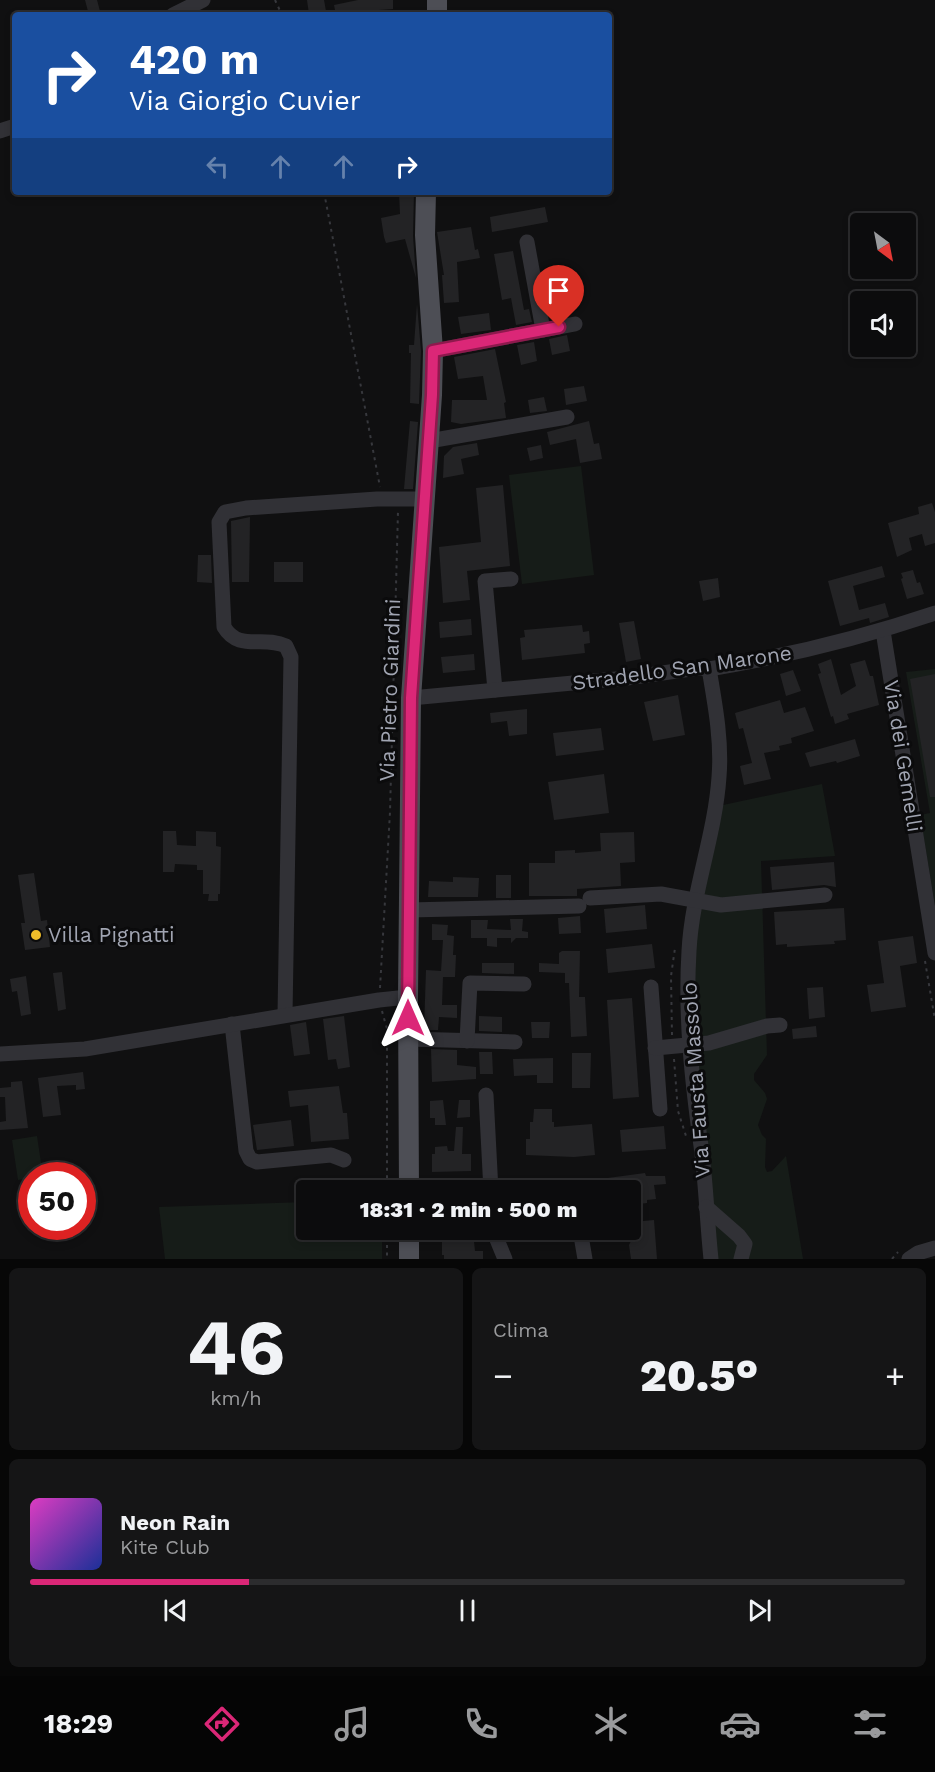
<!DOCTYPE html>
<html lang="it">
<meta charset="utf-8">
<style>
body{margin:0;font-family:"Work Sans",sans-serif;background:#151516;color:#f1f3f6;height:100vh;display:flex;flex-direction:column;font-size:22px;white-space:nowrap}
*{box-sizing:border-box;margin:0}
p{font-size:20px;color:#9a9b9d}
.icon{flex:none;width:33px;height:33px;fill:none;stroke:currentColor;stroke-width:2;stroke-linecap:round;stroke-linejoin:round}
.map{position:relative;height:1259px;overflow:hidden}
.drawer{display:flex;flex-direction:column;gap:9px;padding:9px;background:#070707;flex:1}
.drawer>*{flex:none}
.banner{position:absolute;left:12px;top:12px;width:600px;height:183px;border-radius:6px;box-shadow:0 3px 9px #0003,0 0 0 2px #2c2c2e;background:#1a4fa0;color:#fff;overflow:hidden}
.needle{width:39px;rotate:148deg}
.fabs{position:absolute;left:850px;top:213px;display:grid;gap:12px}
.fabs a{display:grid;place-items:center;width:66px;height:66px;border-radius:6px;background:#0c0c0d;box-shadow:0 3px 9px #0003,0 0 0 2px #2c2c2e;font-size:30px}
.speed{position:absolute;left:18px;top:1162px;display:flex;gap:12px;font-size:30px;font-weight:700;text-align:center}
.speed>*{display:grid;place-content:center;width:78px;height:78px;border-radius:50%;background:#0c0c0d;box-shadow:0 3px 9px #0003,0 0 0 2px #2c2c2e;line-height:1}
.speed .limit{border:9px solid #d22;background:#fff;color:#111}
.pin{position:absolute;display:grid;place-items:center;width:51px;height:51px;color:#fff;margin:-62px -26px;border-radius:50% 50% 50% 0;rotate:-45deg;box-shadow:0 0 6px #0007}
.pin .icon{rotate:45deg}
.me{position:absolute;width:66px;margin:-33px;rotate:0deg;stroke-linejoin:round;filter:drop-shadow(0 0 4px #0008)}
.turn{display:flex;align-items:center;gap:21px;height:126px;padding:0 18px;font-size:27px}
.turn .icon{width:78px;height:78px;stroke-width:2.5}
.turn b{display:block;font-size:42px;line-height:51px}
.lanes{display:flex;align-items:center;height:57px;padding:0 18px;background:#0003;justify-content:center;gap:30px;direction:ltr}
.lanes .off{opacity:.35}
.big{font-size:45px;font-weight:800;line-height:1.1}
.drawer .card{flex:1;display:flex;flex-direction:column;justify-content:center;gap:9px;min-width:0;padding:0 21px;border-radius:9px;background:#151516}
.drawer .dial{align-items:center;gap:0}
.dial b{font-size:78px;line-height:1}
.song{display:flex;align-items:center;gap:18px}
.cover{width:72px;height:72px;border-radius:9px;background:linear-gradient(135deg,hsl(310 70% 55%),hsl(230 70% 35%))}
.played{height:6px;border-radius:3px;background:linear-gradient(90deg,#db2777 25%,#2c2c2e 25%)}
.keys{display:flex;justify-content:space-around;direction:ltr}
.heat{display:flex;justify-content:space-between;align-items:center;font-size:33px;direction:ltr}
.drawer .tiles{flex:1;display:grid;gap:9px;grid-template-columns:1fr 1fr}
.card:last-child{grid-column:span 2}
.trip{position:absolute;left:296px;top:1180px;width:345px;height:60px;border-radius:6px;background:#0c0c0d;box-shadow:0 3px 9px #0003,0 0 0 2px #2c2c2e;font-weight:800;line-height:60px;text-align:center}
.tab-bar{display:flex;height:96px;justify-content:space-around;align-items:center;background:#050505;color:#9a9b9d}
.tab-bar .icon{width:42px;height:42px}
.tab-bar .selected{color:#db2777}
.tab-bar b{font-size:27px;color:#f1f3f6}
.map>svg:first-child{display:block}
.green{fill:#161c18}
.building{fill:#232325}
.lines{fill:none;stroke-linecap:round;stroke-linejoin:round}
.path{stroke:#37383d;stroke-width:2;stroke-dasharray:3 4.5;stroke-linecap:butt}
.minor{stroke:#313136;stroke-width:15}
.major{stroke:#4d4e55;stroke-width:20}
.route-casing{stroke:#8e194d;stroke-width:15}
.route{stroke:#db2777;stroke-width:10}
.poi-dot{fill:#f0bd2a;stroke:#0b0b0c;stroke-width:2}
.labels{text-anchor:middle;stroke-width:6;stroke-linejoin:round;paint-order:stroke}
.street-label{font-size:21px;fill:#a1a5b2;stroke:#0b0b0c}
.poi-label{font-size:21px;fill:#a1a5b2;stroke:#0b0b0c;text-anchor:start}
</style>
<div class="map">
<svg width="935" height="1259" viewBox="0 0 935 1259">
<rect width="100%" height="100%" fill="#101011"/>
<g class="green">
<path d="M581,466L594,575L522,584L509,475Z"/>
<path d="M935,669V905L920,815L930,813L906,672Z"/>
<path d="M822,784L835,856L761,861L767,1055L754,1074V1080L765,1093L767,1099L758,1125L762,1135L766,1139L765,1167L767,1172L772,1171L786,1156L803,1259H717L698,1088L694,932L723,805Z"/>
<path d="M37,1136L43,1176H32L31,1178L18,1180L12,1140Z"/>
<path d="M306,1202V1230H382V1259H165L159,1207Z"/>
</g>
<g class="building">
<path d="M85,0H97L101,15H89Z"/>
<path d="M307,0H324L326,11L309,14Z"/>
<path d="M358,0H393V9L351,12L352,15H336L334,5Z"/>
<path d="M399,192H414L413,236L416,278L405,239L386,243L384,237L381,218L400,214Z"/>
<path d="M545,207L548,222L492,232L490,217Z"/>
<path d="M471,227L475,250L478,249L480,258L457,262L459,302L444,303L442,275H444L437,232Z"/>
<path d="M513,251L524,310L529,309L532,322L516,325L511,298L502,300L494,254Z"/>
<path d="M560,268L567,314L551,317L549,306L556,305L552,285L545,287L543,271Z"/>
<path d="M417,304L421,351L419,404L410,403L411,353H409V345H414Z"/>
<path d="M489,313L491,330L461,334L458,317Z"/>
<path d="M567,335L570,351L552,355L549,339Z"/>
<path d="M534,342L537,361L521,365L517,345Z"/>
<path d="M495,349L506,402L504,403L506,418L461,424L451,422L452,400H487L483,376L458,379L454,357Z"/>
<path d="M584,386L587,401L566,405L564,389Z"/>
<path d="M544,397L547,411L530,413L528,400Z"/>
<path d="M410,421L418,422L413,489H404Z"/>
<path d="M589,421L594,444L599,443L602,459L580,463L576,439L550,445L547,432Z"/>
<path d="M477,443L479,455L461,459L464,474L443,478L444,456L453,447Z"/>
<path d="M541,445L543,458L530,461L527,448Z"/>
<path d="M503,485L510,566L467,571L470,600L443,603L439,547L481,542L476,488Z"/>
<path d="M932,503L935,512V543L925,546L922,534L909,538L912,550L897,557L888,523L919,514L918,507Z"/>
<path d="M250,517L249,582H232L231,521Z"/>
<path d="M198,555H211L212,583L197,582Z"/>
<rect x="274" y="562" width="29" height="20"/>
<path d="M882,566L885,577L853,586L859,610L885,603L889,617L870,623L869,618L840,626L828,581Z"/>
<path d="M913,570L917,583L920,582L924,594L907,599L901,579L903,578L901,573Z"/>
<path d="M718,578L720,597L703,601L699,581Z"/>
<path d="M471,619L472,635L440,638L439,622Z"/>
<path d="M634,621L641,659L626,662L619,623Z"/>
<path d="M582,625L583,632L589,631L590,643L584,644L585,653L522,660L520,638L525,637L524,630Z"/>
<path d="M474,654L475,670L443,673L441,657Z"/>
<path d="M831,659L841,695L856,686L850,664L865,660L870,676H873L879,705L847,714L849,719L835,724L833,716L831,717L818,674L821,673L818,664Z"/>
<path d="M793,670L801,691L786,696L780,674Z"/>
<path d="M935,674V797H930L910,679Z"/>
<path d="M678,695L685,735L653,741L644,702Z"/>
<path d="M780,700L784,713L805,707L814,731L791,738L792,743L779,746L780,750L764,753L771,779L744,785L740,766L752,763L743,728L739,729L735,713Z"/>
<path d="M527,709V734L509,736L507,721L491,723L490,713Z"/>
<path d="M601,728L604,750L556,756L553,733Z"/>
<path d="M855,739L860,756L837,763L836,761L810,767L805,753Z"/>
<path d="M604,774L609,813L554,820L548,782Z"/>
<path d="M163,831H176L177,845L196,846V831L216,832V846L221,847L220,894H218V901H208L209,894H203V870H197V865L175,864L174,872H163Z"/>
<path d="M634,832L635,862L620,863L621,886L577,889V896H529V863H555V851L575,850V853L601,851L600,833Z"/>
<path d="M834,862L836,887L824,885L772,890L770,867Z"/>
<path d="M34,873L41,921L47,920L50,947L25,950L21,923H25L18,875Z"/>
<rect x="496" y="875" width="15" height="23"/>
<path d="M453,877L479,878L478,897H428L429,881L453,882Z"/>
<path d="M645,905L647,929L606,933L604,909Z"/>
<path d="M844,908L846,940L834,941L835,944L817,945L787,947V944L776,945L774,912Z"/>
<path d="M580,916L581,933L559,934L558,918Z"/>
<path d="M510,919H523L522,931L528,932V938H516L511,943V938H497V947L487,946V938H471V920H488L487,929L511,930Z"/>
<path d="M432,924L448,925L447,935L454,936L453,955H456L455,977H443L442,1005H457V1018L439,1017L438,1030H424L426,970L441,971L443,940H432Z"/>
<path d="M913,936L917,963L900,966L906,1007L871,1012L867,985L884,983L878,941Z"/>
<path d="M652,944L655,968L608,973L606,949Z"/>
<path d="M562,951H580L579,997H585L587,1036L571,1037L569,983H565V973L539,972V963L559,964V953Z"/>
<path d="M482,963H514V974L482,973Z"/>
<path d="M62,972L66,1009L58,1011L53,973Z"/>
<path d="M26,976L31,1014L21,1016L17,991L12,992L10,979Z"/>
<path d="M823,987L825,1017L809,1019L807,988Z"/>
<path d="M632,998L639,1097L613,1099L607,1000Z"/>
<path d="M344,1016L350,1067L338,1069L336,1059L328,1060L323,1019Z"/>
<path d="M479,1016L502,1017V1032L479,1031Z"/>
<path d="M306,1022L310,1054L294,1056L290,1025Z"/>
<path d="M531,1022H550L549,1038H532Z"/>
<path d="M816,1026L817,1037L793,1039L792,1029Z"/>
<path d="M431,1049L457,1050V1065L476,1067V1079L432,1082Z"/>
<path d="M479,1052H492L493,1074H480Z"/>
<path d="M572,1053H591L590,1088H572Z"/>
<path d="M553,1058V1083H537V1075L514,1076L513,1059Z"/>
<path d="M83,1072L85,1089L76,1090V1085L57,1086L61,1115L43,1117L38,1078Z"/>
<path d="M22,1081L28,1128L0,1130V1122L6,1121L5,1097H0V1088L11,1087V1082Z"/>
<path d="M339,1086L343,1113H347L349,1139L311,1142L308,1105L290,1107L288,1091Z"/>
<path d="M443,1100L446,1125H435V1118H430V1101Z"/>
<path d="M459,1100H470V1117L457,1118Z"/>
<path d="M534,1109H552V1122H554V1127L592,1124L595,1155L574,1157L526,1155V1139H530V1122H533Z"/>
<path d="M291,1120L294,1146L257,1150L253,1125Z"/>
<path d="M664,1126L666,1149L622,1152L620,1130Z"/>
<path d="M456,1127H463L462,1154H471V1171L432,1172V1154H435V1147L447,1146L448,1151H454Z"/>
<path d="M645,1173L646,1176H665L666,1184L654,1185L656,1199L647,1200V1203L630,1205V1191H579L578,1182Z"/>
<path d="M654,1220L657,1259H631L629,1245L634,1235L633,1222Z"/>
<path d="M442,1230H471L473,1232L475,1251H483V1259H444V1255H442Z"/>
</g>
<g class="lines">
<g class="path">
<path d="M275,0L282,15"/>
<path d="M324,192L380,487"/>
<path d="M925,961L935,1020"/>
<path d="M380,988L390,812L398,511"/>
<path d="M382,1011L387,1029V1191"/>
<path d="M672,1035L671,976L675,948"/>
<path d="M674,1059L678,1111L686,1136"/>
<path d="M387,1230V1259"/>
<path d="M892,1259L898,1252"/>
</g>
<g class="minor">
<path d="M173,15L203,0"/>
<path d="M0,131L15,126"/>
<path d="M527,242L543,330"/>
<path d="M433,351L575,324"/>
<path d="M429,441L567,417"/>
<path d="M883,631L935,953"/>
<path d="M709,669C715,704 722,741 719,777C715,836 692,892 689,951C685,1017 692,1081 701,1146C706,1183 707,1221 711,1259"/>
<path d="M495,690L485,581L511,579"/>
<path d="M411,698L627,678L698,668L709,669C787,656 861,638 935,613"/>
<path d="M590,898L661,894L721,905L825,895"/>
<path d="M409,910L579,906"/>
<path d="M651,987L660,1109"/>
<path d="M285,1015L291,657L286,646C263,635 239,652 224,627L219,522L225,512L246,508L377,499H425"/>
<path d="M232,1024L246,1151L250,1159L257,1162L331,1155L344,1160"/>
<path d="M408,1039L515,1042"/>
<path d="M467,1041L470,983L524,984"/>
<path d="M655,1048L709,1043L767,1026L780,1025"/>
<path d="M0,1054L85,1049L379,1000L408,997"/>
<path d="M486,1095L491,1191"/>
<path d="M706,1207L739,1236L745,1244L741,1259"/>
<path d="M493,1230L505,1259"/>
<path d="M580,1230L585,1259"/>
<path d="M909,1259L918,1253L935,1248"/>
</g>
<g class="major">
<path d="M437,15V0"/>
<path d="M409,1191L408,997L411,698L432,395L433,351L425,235L426,192"/>
<path d="M409,1259V1230"/>
</g>
</g>
<g class="lines">
<defs>
<path id="route" d="M408,1018L411,698L432,395L433,351L559,327"/>
</defs>
<use href="#route" class="route-casing"/>
<use href="#route" class="route"/>
</g>
<circle class="poi-dot" cx="36" cy="935" r="6"/>
<g class="labels">
<g class="street-label">
<text transform="translate(682 668) rotate(-8)" y="7">Stradello San Marone</text>
<text transform="translate(390 690) rotate(-88)" y="7">Via Pietro Giardini</text>
<text transform="translate(903 756) rotate(81)" y="7">Via dei Gemelli</text>
<text transform="translate(696 1080) rotate(-94)" y="7">Via Fausta Massolo</text>
</g>
<g class="poi-label">
<text x="48" y="942">Villa Pignatti</text>
</g>
</g>
</svg>
<div class="fabs">
<a><svg class="needle" viewBox="-14 -14 28 28"><path d="M0-13l5 13h-10z" fill="#e53935"/><path d="M0 13l5-13h-10z" fill="#9a9b9d"/></svg></a>
<a><svg class="icon" aria-label="sound" viewBox="0 0 24 24"><path d="M4 9h4l5-4v14l-5-4H4zM17 9q2 3 0 6"/></svg></a>
</div>
<div class="speed"><div class="limit">50</div></div>
<div class="pin" style="left:559px;top:327px;background:#d93025"><svg class="icon" aria-label="arrive" viewBox="0 0 24 24"><path d="M6 21V4h12l-3 4 3 4H6"/></svg></div>
<svg class="me" style="left:408px;top:1018px" viewBox="-20 -20 40 40"><path d="M0-17L14 15 0 8-14 15z" fill="#db2777" stroke="#fff" stroke-width="4"/></svg>
<div class="trip">18:31 · 2 min · 500 m</div>
<div class="banner">
<div class="turn"><svg class="icon" aria-label="right" viewBox="0 0 24 24"><path d="M7 20v-9h11M14 6l5 5-5 5"/></svg><div><b>420 m</b>Via Giorgio Cuvier</div></div>
<div class="lanes"><svg class="icon off" aria-label="left" viewBox="0 0 24 24"><path d="M17 20v-9H6M10 6l-5 5 5 5"/></svg><svg class="icon off" aria-label="ahead" viewBox="0 0 24 24"><path d="M12 20V5M6 11l6-6 6 6"/></svg><svg class="icon off" aria-label="ahead" viewBox="0 0 24 24"><path d="M12 20V5M6 11l6-6 6 6"/></svg><svg class="icon" aria-label="right" viewBox="0 0 24 24"><path d="M7 20v-9h11M14 6l5 5-5 5"/></svg></div>
</div>
</div>
<section class="drawer">
<div class="tiles">
<div class="card dial"><b>46</b><p>km/h</p></div>
<div class="card"><p>Clima</p>
<div class="heat"><a>−</a><b class="big">20.5°</b><a>+</a></div>
</div>
<div class="card">
<div class="song"><i class="cover"></i><div><b>Neon Rain</b><p>Kite Club</p></div></div>
<div class="played"></div>
<div class="keys"><svg class="icon" aria-label="previous" viewBox="0 0 24 24"><path d="M18 5L8 12l10 7zM5 5v14"/></svg><svg class="icon" aria-label="pause" viewBox="0 0 24 24"><path d="M8 5v14M16 5v14"/></svg><svg class="icon" aria-label="next" viewBox="0 0 24 24"><path d="M6 5l10 7-10 7zM19 5v14"/></svg></div>
</div>
</div>
</section>
<nav class="tab-bar">
<b>18:29</b>
<svg class="icon selected" aria-label="directions" viewBox="0 0 24 24"><path d="M12 3l9 9-9 9-9-9zM9 14v-3h6M13 9l2 2-2 2"/></svg>
<svg class="icon" aria-label="music" viewBox="0 0 24 24"><path d="M9 18V5l10-2v13"/><circle cx="6" cy="18" r="3"/><circle cx="16" cy="16" r="3"/></svg>
<svg class="icon" aria-label="phone" viewBox="0 0 24 24"><path d="M5 4h4l2 5-3 2q2 4 5 5l2-3 5 2v4C11 20 4 13 5 4z"/></svg>
<svg class="icon" aria-label="climate" viewBox="0 0 24 24"><path d="M12 3v18M4 7l16 10M4 17L20 7"/></svg>
<svg class="icon" aria-label="car" viewBox="0 0 24 24"><path d="M5 17H2v-5l4-1 3-4h7l3 4 3 1v5h-3M9 17h6M6 11h13"/><circle cx="7" cy="17" r="2"/><circle cx="17" cy="17" r="2"/></svg>
<svg class="icon" aria-label="filters" viewBox="0 0 24 24"><path d="M4 7h16M4 17h16"/><circle cx="9" cy="7" r="2"/><circle cx="15" cy="17" r="2"/></svg>
</nav>
